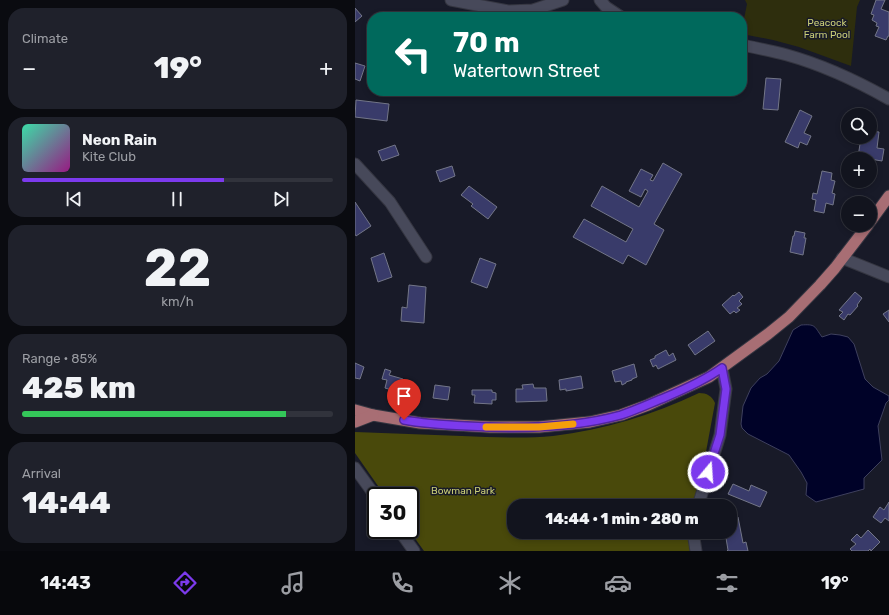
<!DOCTYPE html>
<meta charset="utf-8">
<style>
body{margin:0;font-family:Rubik,sans-serif;background:#1f212b;color:#f1f3f6;height:100vh;display:flex;flex-direction:column;font-size:15px;white-space:nowrap}
*{box-sizing:border-box;margin:0}
p{font-size:13px;color:#9c9ea4}
.icon{flex:none;width:22px;height:22px;fill:none;stroke:currentColor;stroke-width:2;stroke-linecap:round;stroke-linejoin:round}
.map{position:relative;flex:1;overflow:hidden}
.side{display:flex;flex-direction:column;gap:8px;padding:8px;background:#0a0b10;width:355px}
.side>*{flex:none}
.top-card{position:absolute;left:12px;top:12px;width:380px;height:84px;border-radius:16px;box-shadow:0 2px 6px #0003,0 0 0 1px #31333c;background:#00695c;color:#fff;overflow:hidden}
.fabs{position:absolute;left:486px;top:108px;display:grid;gap:8px}
.fabs a{display:grid;place-items:center;width:36px;height:36px;border-radius:50%;background:#12141e;box-shadow:0 2px 6px #0003,0 0 0 1px #31333c;font-size:20px}
.speed{position:absolute;left:12px;top:487px;display:flex;gap:8px;font-size:20px;font-weight:700;text-align:center}
.speed>*{display:grid;place-content:center;width:52px;height:52px;border-radius:50%;background:#12141e;box-shadow:0 2px 6px #0003,0 0 0 1px #31333c;line-height:1}
.speed .limit{border:2px solid #111;border-radius:6px;background:#fff;color:#111}
.pin{position:absolute;display:grid;place-items:center;width:34px;height:34px;color:#fff;margin:-41px -17px;border-radius:50% 50% 50% 0;rotate:-45deg;box-shadow:0 0 4px #0007}
.pin .icon{rotate:45deg}
.me{position:absolute;width:44px;margin:-22px;rotate:18deg;stroke-linejoin:round;filter:drop-shadow(0 0 3px #0008)}
.turn{display:flex;align-items:center;gap:14px;height:84px;padding:0 20px;font-size:18px}
.turn .icon{width:52px;height:52px;stroke-width:2.5}
.turn b{display:block;font-size:28px;line-height:34px}
.big{font-size:30px;font-weight:800;line-height:1.1}
.side .widget{flex:1;display:flex;flex-direction:column;justify-content:center;gap:6px;min-width:0;padding:0 14px;border-radius:16px;background:#1f212b}
.side .dial{align-items:center;gap:0}
.dial b{font-size:52px;line-height:1}
.song{display:flex;align-items:center;gap:12px}
.cover{width:48px;height:48px;border-radius:6px;background:linear-gradient(135deg,hsl(160 70% 55%),hsl(310 70% 35%))}
.played{height:4px;border-radius:2px;background:linear-gradient(90deg,#7c3aed 65%,#31333c 65%)}
.keys{display:flex;justify-content:space-around;direction:ltr}
.heat{display:flex;justify-content:space-between;align-items:center;font-size:22px;direction:ltr}
.charge{height:6px;border-radius:3px;background:linear-gradient(90deg,#34c759 85%,#31333c 0)}
.trip{position:absolute;left:152px;top:499px;width:230px;height:40px;border-radius:16px;background:#12141e;box-shadow:0 2px 6px #0003,0 0 0 1px #31333c;font-weight:800;line-height:40px;text-align:center}
.dock{display:flex;height:64px;justify-content:space-around;align-items:center;background:#07080c;color:#9c9ea4}
.dock .icon{width:28px;height:28px}
.dock .current{color:#7c3aed}
.dock b{font-size:18px;color:#f1f3f6}
main{display:flex;flex:1;min-height:0}
.map>svg:first-child{display:block}
.green{fill:#2e2e0d}
.forest{fill:#49490b}
.water{fill:#000228;stroke:#3e405e}
.building{fill:#393b6a;stroke:#737688}
.lines{fill:none;stroke-linecap:round;stroke-linejoin:round}
.minor-casing{stroke:#353641;stroke-width:13}
.tertiary-casing{stroke:#353641;stroke-width:13}
.primary-casing{stroke:#353641;stroke-width:13}
.minor{stroke:#47495a;stroke-width:11}
.tertiary{stroke:#47495a;stroke-width:11}
.primary{stroke:#a86e74;stroke-width:11}
.route-casing{stroke:#51269a;stroke-width:10}
.route{stroke:#7c3aed;stroke-width:7}
.slow{stroke:#f59e0b;stroke-width:7}
.labels{text-anchor:middle;stroke-width:3;stroke-linejoin:round;paint-order:stroke}
.park-label{font-size:10px;fill:#cace77;stroke:#181a28}
</style>
<main>
<section class="side">
<div class="widget"><p>Climate</p>
<div class="heat"><a>−</a><b class="big">19°</b><a>+</a></div>
</div>
<div class="widget">
<div class="song"><i class="cover"></i><div><b>Neon Rain</b><p>Kite Club</p></div></div>
<div class="played"></div>
<div class="keys"><svg class="icon" aria-label="previous" viewBox="0 0 24 24"><path d="M18 5L8 12l10 7zM5 5v14"/></svg><svg class="icon" aria-label="pause" viewBox="0 0 24 24"><path d="M8 5v14M16 5v14"/></svg><svg class="icon" aria-label="next" viewBox="0 0 24 24"><path d="M6 5l10 7-10 7zM19 5v14"/></svg></div>
</div>
<div class="widget dial"><b>22</b><p>km/h</p></div>
<div class="widget"><p>Range · 85%</p><b class="big">425 km</b><div class="charge"></div></div>
<div class="widget"><p>Arrival</p><b class="big">14:44</b></div>
</section>
<div class="map">
<svg width="534" height="551" viewBox="0 0 534 551">
<rect width="100%" height="100%" fill="#181a28"/>
<path class="green" d="M390,0H505L502,7L496,66L444,47L418,40L387,34V29L392,4Z"/>
<path class="forest" d="M344,393C352,393 357,396 360,403L341,506H159V532H336L334,543L337,551H69L54,530H55V496H30L0,453V432C36,433 71,435 107,436C137,437 168,439 198,436C249,430 297,415 344,393Z"/>
<path class="water" d="M446,325C461,324 459,326 467,337L476,334L485,335L493,337L499,344L510,379L518,387L534,396V400L531,403L523,426L527,460L509,478V489L461,502L451,495L452,483L446,472L434,455L393,434L387,428L386,424L388,406L396,388L405,378L412,374L424,361L438,330Z"/>
<g class="building">
<path d="M521,0H530L526,9L534,12V36H533L531,40L520,36L524,27L521,26L522,23L517,20L519,15L516,14Z"/>
<path d="M0,8L7,16L0,22Z"/>
<path d="M42,12L45,17H32Z"/>
<path d="M0,63L10,66L5,81L0,79Z"/>
<path d="M411,78L426,79L423,110L408,109Z"/>
<path d="M1,100L34,104L32,121L0,117Z"/>
<path d="M445,110L457,116L449,133L456,136L452,145L445,142L443,148L430,142Z"/>
<path d="M515,131L524,132L522,148L529,149L527,161L503,157L505,144L498,143L499,137H515Z"/>
<path d="M40,145L44,155L27,161L23,151Z"/>
<path d="M308,163L327,174L299,224L309,230L291,265L273,255L268,264L218,237L229,219L271,242L278,229L236,206L247,186L284,207L293,191L290,189L286,197L274,191L286,169L298,175L295,180L298,181Z"/>
<path d="M97,166L100,176L85,182L81,171Z"/>
<path d="M467,171L477,173L476,180L480,181L477,193L480,194L478,205L471,203L469,213L459,211L461,200L457,199L458,193L462,194Z"/>
<path d="M114,186L142,207L133,219L116,206L118,204L106,195Z"/>
<path d="M0,202L16,226L1,236L0,234Z"/>
<path d="M440,231L450,233L449,238H451L448,255L435,252L438,236H439Z"/>
<path d="M29,253L37,277L23,282L16,258Z"/>
<path d="M125,258L141,264L132,288L116,282Z"/>
<path d="M54,285L71,287L69,323L46,321L47,307L52,308Z"/>
<path d="M384,292L388,297L384,301L387,304L382,308L385,310L381,313L379,311L375,314L367,305L378,295L379,296Z"/>
<path d="M500,292L507,298L502,305L503,306L495,315L493,314L489,320L484,316L488,312L484,310Z"/>
<path d="M534,310V322L528,314Z"/>
<path d="M353,331L360,341L340,355L333,345Z"/>
<path d="M311,350L314,356L318,353L321,360L303,369L301,365L298,367L295,360L300,358V356Z"/>
<path d="M0,363L9,367L5,379L0,378Z"/>
<path d="M279,364L282,377L277,379V380L271,382V383L267,385L266,381L260,382L257,371Z"/>
<path d="M30,369L36,371L34,375L48,379L47,382L51,383L49,390L45,389L44,392L30,388L32,380L27,379Z"/>
<path d="M226,376L228,388L211,391V389L205,390L204,380Z"/>
<path d="M178,384L179,388H191L192,401L161,402V389H168L167,385Z"/>
<path d="M80,385L95,387L93,400L78,398Z"/>
<path d="M117,390H137V392L141,393V400H137V404L119,403L120,395H117Z"/>
<path d="M378,484L394,491L396,485L412,492L405,507L373,494Z"/>
<path d="M534,502V521L530,518L526,523L518,517L525,507L529,510Z"/>
<path d="M383,517L388,543L391,542L393,551H372L373,550L370,532H375V519Z"/>
<path d="M513,530L525,542L516,551L515,549L513,551H497L495,549L501,544L496,540L502,534L506,538Z"/>
</g>
<g class="lines">
<defs>
<g id="minor">
<path d="M96,0L153,11L178,10L208,0"/>
<path d="M0,164L35,202L71,257"/>
<path d="M487,258L534,277"/>
<path d="M343,506L365,435L371,389L367,368"/>
<path d="M338,532L341,551"/>
</g>
<g id="tertiary">
<path d="M245,0L251,7L266,17"/>
<path d="M387,45C402,48 417,51 432,55C468,65 502,81 534,99"/>
<path d="M0,468L21,497"/>
<path d="M44,530L59,551"/>
</g>
<g id="primary">
<path d="M515,222L534,196"/>
<path d="M0,410L18,415L65,423L135,427H184L235,422L266,415L293,405L354,377L413,334L434,317L465,285L480,268L513,225"/>
<path d="M0,422L18,415"/>
</g>
</defs>
<use href="#minor" class="minor-casing"/>
<use href="#tertiary" class="tertiary-casing"/>
<use href="#primary" class="primary-casing"/>
<use href="#minor" class="minor"/>
<use href="#tertiary" class="tertiary"/>
<use href="#primary" class="primary"/>
</g>
<g class="lines">
<defs>
<path id="route" d="M49,420C70,424 91,425 112,426C161,429 219,428 266,415C281,410 296,403 311,397C330,389 350,380 367,368L371,389L365,435L353,472"/>
</defs>
<use href="#route" class="route-casing"/>
<use href="#route" class="route"/>
<path class="slow" d="M131,427H184L218,424"/>
</g>
<g class="labels">
<g class="park-label">
<text x="472" y="26">Peacock<tspan x="472" dy="12">Farm Pool</tspan></text>
<text x="108" y="494">Bowman Park</text>
</g>
</g>
</svg>
<div class="fabs">
<a><svg class="icon" aria-label="search" viewBox="0 0 24 24"><circle cx="10" cy="10" r="6"/><path d="M15 15l6 6"/></svg></a>
<a>+</a>
<a>−</a>
</div>
<div class="speed"><div class="limit">30</div></div>
<div class="pin" style="left:49px;top:420px;background:#d93025"><svg class="icon" aria-label="arrive" viewBox="0 0 24 24"><path d="M6 21V4h12l-3 4 3 4H6"/></svg></div>
<svg class="me" style="left:353px;top:472px" viewBox="-20 -20 40 40"><circle r="17" fill="#7c3aed" stroke="#fff" stroke-width="3"/><path d="M0-11L8 9 0 5-8 9z" fill="#fff"/></svg>
<div class="trip">14:44 · 1 min · 280 m</div>
<div class="top-card">
<div class="turn"><svg class="icon" aria-label="left" viewBox="0 0 24 24"><path d="M17 20v-9H6M10 6l-5 5 5 5"/></svg><div><b>70 m</b>Watertown Street</div></div>
</div>
</div>
</main>
<nav class="dock">
<b>14:43</b>
<svg class="icon current" aria-label="directions" viewBox="0 0 24 24"><path d="M12 3l9 9-9 9-9-9zM9 14v-3h6M13 9l2 2-2 2"/></svg>
<svg class="icon" aria-label="music" viewBox="0 0 24 24"><path d="M9 18V5l10-2v13"/><circle cx="6" cy="18" r="3"/><circle cx="16" cy="16" r="3"/></svg>
<svg class="icon" aria-label="phone" viewBox="0 0 24 24"><path d="M5 4h4l2 5-3 2q2 4 5 5l2-3 5 2v4C11 20 4 13 5 4z"/></svg>
<svg class="icon" aria-label="climate" viewBox="0 0 24 24"><path d="M12 3v18M4 7l16 10M4 17L20 7"/></svg>
<svg class="icon" aria-label="car" viewBox="0 0 24 24"><path d="M5 17H2v-5l4-1 3-4h7l3 4 3 1v5h-3M9 17h6M6 11h13"/><circle cx="7" cy="17" r="2"/><circle cx="17" cy="17" r="2"/></svg>
<svg class="icon" aria-label="filters" viewBox="0 0 24 24"><path d="M4 7h16M4 17h16"/><circle cx="9" cy="7" r="2"/><circle cx="15" cy="17" r="2"/></svg>
<b>19°</b>
</nav>
